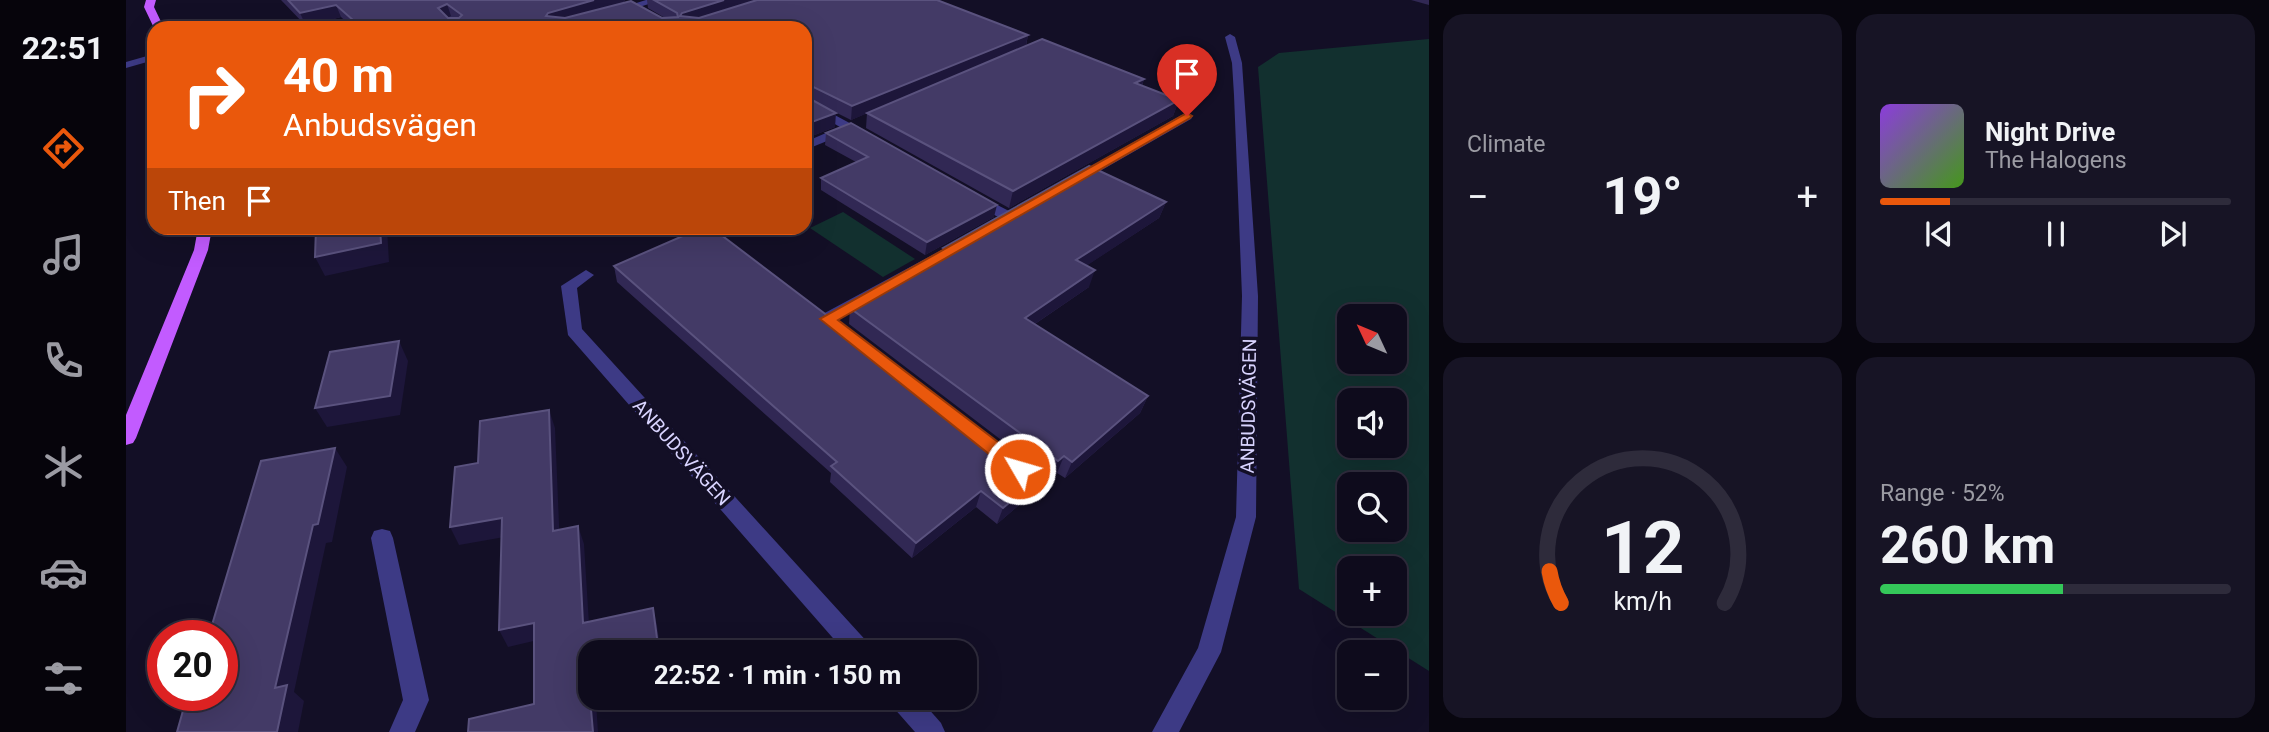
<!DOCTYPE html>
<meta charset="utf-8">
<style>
body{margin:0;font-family:Roboto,sans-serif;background:#171425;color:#f1f3f6;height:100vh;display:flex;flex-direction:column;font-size:26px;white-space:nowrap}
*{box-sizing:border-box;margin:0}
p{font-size:23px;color:#9b9ba3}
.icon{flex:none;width:38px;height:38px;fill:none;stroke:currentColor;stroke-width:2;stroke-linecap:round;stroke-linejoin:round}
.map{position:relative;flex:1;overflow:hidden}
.details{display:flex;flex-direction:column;gap:14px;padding:14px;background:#08060f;width:840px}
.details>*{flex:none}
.banner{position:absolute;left:21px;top:21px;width:665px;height:214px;border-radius:21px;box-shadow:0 7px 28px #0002,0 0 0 2px #2e2b3b;background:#ea580c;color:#fff;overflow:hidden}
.needle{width:46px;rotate:314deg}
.buttons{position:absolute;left:1211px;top:304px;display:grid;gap:14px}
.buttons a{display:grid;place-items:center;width:70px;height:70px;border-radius:14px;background:#0e0b1c;box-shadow:0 7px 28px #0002,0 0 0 2px #2e2b3b;font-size:35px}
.speed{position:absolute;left:21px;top:620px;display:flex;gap:14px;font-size:35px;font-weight:700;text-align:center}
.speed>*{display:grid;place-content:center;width:91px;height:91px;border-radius:50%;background:#0e0b1c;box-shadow:0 7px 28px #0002,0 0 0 2px #2e2b3b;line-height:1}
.speed .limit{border:10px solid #d22;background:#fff;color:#111}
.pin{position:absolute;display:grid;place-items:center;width:60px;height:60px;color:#fff;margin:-72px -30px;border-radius:50% 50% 50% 0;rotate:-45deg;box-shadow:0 0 7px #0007}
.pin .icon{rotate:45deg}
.me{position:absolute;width:77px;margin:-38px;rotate:308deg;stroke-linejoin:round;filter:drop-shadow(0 0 5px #0008)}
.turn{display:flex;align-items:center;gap:24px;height:147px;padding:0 21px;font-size:32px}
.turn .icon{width:91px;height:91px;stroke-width:2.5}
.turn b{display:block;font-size:49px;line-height:60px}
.then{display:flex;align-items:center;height:66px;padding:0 21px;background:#0003;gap:14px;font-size:26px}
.big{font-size:52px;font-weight:700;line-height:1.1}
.details .tile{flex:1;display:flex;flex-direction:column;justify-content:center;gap:10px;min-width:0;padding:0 24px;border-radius:21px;background:#171425}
.details .dial{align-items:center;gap:0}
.dial svg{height:182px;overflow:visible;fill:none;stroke:#2e2b3b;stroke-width:7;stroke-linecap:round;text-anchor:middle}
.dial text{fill:#f1f3f6;stroke:none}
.song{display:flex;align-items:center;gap:21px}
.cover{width:84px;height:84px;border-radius:10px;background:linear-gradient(135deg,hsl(270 70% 55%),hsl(100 70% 35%))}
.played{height:7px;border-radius:4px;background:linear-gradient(90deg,#ea580c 20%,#2e2b3b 20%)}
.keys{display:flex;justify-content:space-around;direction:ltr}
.heat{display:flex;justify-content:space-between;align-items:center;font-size:38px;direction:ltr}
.charge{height:10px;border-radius:5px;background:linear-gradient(90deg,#34c759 52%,#2e2b3b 0)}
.details .tiles{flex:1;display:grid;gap:14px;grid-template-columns:repeat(2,1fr)}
.trip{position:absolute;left:452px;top:640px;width:399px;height:70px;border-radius:21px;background:#0e0b1c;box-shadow:0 7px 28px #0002,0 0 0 2px #2e2b3b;font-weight:700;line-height:70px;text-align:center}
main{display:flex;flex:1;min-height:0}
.menu{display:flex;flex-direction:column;width:126px;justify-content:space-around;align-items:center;background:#06040b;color:#9b9ba3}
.menu .icon{width:49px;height:49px}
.menu .selected{color:#ea580c}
.menu b{font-size:32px;color:#f1f3f6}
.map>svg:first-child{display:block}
.green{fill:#12302f;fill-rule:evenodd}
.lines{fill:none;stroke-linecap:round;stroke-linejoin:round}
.minor{fill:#3d3a85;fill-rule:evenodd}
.major{fill:#c25bff;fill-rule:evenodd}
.wall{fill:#312854}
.shaded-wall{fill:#1d163a}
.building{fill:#433a66;stroke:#5a527e;stroke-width:2;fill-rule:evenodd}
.route{fill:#ea580c;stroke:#983908;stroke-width:2}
.labels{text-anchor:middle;stroke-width:7;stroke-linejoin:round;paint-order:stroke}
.street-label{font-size:19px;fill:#d9d4ff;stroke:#130f26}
</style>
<main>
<nav class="menu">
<b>22:51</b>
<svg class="icon selected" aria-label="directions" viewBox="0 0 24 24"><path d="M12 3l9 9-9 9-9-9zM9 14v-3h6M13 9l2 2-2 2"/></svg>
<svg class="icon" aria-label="music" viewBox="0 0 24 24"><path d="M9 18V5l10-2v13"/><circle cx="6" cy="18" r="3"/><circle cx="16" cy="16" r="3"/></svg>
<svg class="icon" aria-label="phone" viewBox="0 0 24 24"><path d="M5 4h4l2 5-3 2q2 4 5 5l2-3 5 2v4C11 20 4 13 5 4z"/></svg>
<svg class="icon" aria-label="climate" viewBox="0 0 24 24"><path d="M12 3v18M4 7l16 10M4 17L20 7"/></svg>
<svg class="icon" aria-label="car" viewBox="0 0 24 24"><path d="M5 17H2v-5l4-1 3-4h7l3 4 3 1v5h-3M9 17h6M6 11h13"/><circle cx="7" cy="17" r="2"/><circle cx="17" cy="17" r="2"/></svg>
<svg class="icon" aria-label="filters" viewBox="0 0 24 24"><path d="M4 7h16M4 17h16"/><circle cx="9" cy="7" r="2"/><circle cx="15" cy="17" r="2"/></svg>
</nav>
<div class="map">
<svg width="1303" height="732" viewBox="0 0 1303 732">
<rect width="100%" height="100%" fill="#130f26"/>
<g class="green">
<path d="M1303,39V671L1173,589L1132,67L1153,53ZM1223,317H1269V362H1223ZM1223,401H1269V446H1223ZM1223,485H1269V530H1223ZM1223,569H1269V614H1223Z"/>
<path d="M717,212L789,259L757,277L684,228Z"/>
</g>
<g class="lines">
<g class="minor">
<path d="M520,0H536L490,14L485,11Z"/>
<path d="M1104,34L1109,37L1116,63L1132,296L1130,517L1095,652L1053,732H1026L1072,648L1110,517L1116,296L1108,95L1106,63L1099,37Z"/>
<path d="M28,54V60L0,68V62Z"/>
<path d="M679,99L744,134L746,137L740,141L723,132L679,150V142L714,127L679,107Z"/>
<path d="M1061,112L1067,116L1065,119L953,183H943L941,180Z"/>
<path d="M850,194L883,211L899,204L906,208C883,231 868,214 845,201L843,198Z"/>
<path d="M825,245L830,246L832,249L830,252L712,320L724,331L722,335H710L693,319L695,315Z"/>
<path d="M460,270L468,275L451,288L456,329L744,645L748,653H720L442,335L435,286Z"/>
<path d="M893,460L923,479L926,485L923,491C909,495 889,480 883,468L886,462Z"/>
<path d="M256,529L264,531L267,538L303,700L289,732H263L277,700L245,538L248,531Z"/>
<path d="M764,698H793L815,723L819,732H789L767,707Z"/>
</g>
<g class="major">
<path d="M20,0H30L28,7L38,28H28L18,7Z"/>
<path d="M72,228H86L82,250L10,438L7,443L0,445V415L68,250Z"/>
</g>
</g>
<g class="wall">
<path d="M155,0H499L497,3L536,18H539L522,8L521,0H811L902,35L900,46L1018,79L1016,86L1053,100L1047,116L883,208L740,128L741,113L725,120L699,107L709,127L686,136L679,132V28H227L215,17L180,26Z"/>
<path d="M1285,0H1303V5Z"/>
<path d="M700,133L868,217L799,255L695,190V178L730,162L699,145Z"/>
<path d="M1040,202L1033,218L961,265L963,287L909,324L1022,396L1014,413L939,478L931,473L925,478L723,324L724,308L816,255L817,248Z"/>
<path d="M488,266L907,493L871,524L850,507L786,558L704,482L705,473L491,282Z"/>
</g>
<g class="shaded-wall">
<path d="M468,0H499L495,5L424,25L420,16L422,13Z"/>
<path d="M598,0H636L557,25L554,16L556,13Z"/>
<path d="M321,4L325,16L315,21L312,8Z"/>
<path d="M210,5L215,17L180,26L174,13Z"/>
<path d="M902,35L899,48L725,120L726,106Z"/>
<path d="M1018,79L1013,94L1009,83Z"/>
<path d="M1053,100L1047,116L883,208L887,191Z"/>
<path d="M710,113L709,127L686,136V122Z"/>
<path d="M1040,202L1033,218L945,276L950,260Z"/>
<path d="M871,205L868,217L799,255L801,242Z"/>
<path d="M254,228H261L263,262L199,276L189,257Z"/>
<path d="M969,270L963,287L894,334L899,318Z"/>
<path d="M273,341L282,361L274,415L201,427L189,408Z"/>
<path d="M1022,396L1014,413L939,478L946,462Z"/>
<path d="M423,410L429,428L434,548L427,531Z"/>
<path d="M209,448L221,467L206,542L200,543L168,692L178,701L172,732H151L149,688L187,525Z"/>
<path d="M938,456L931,473L925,478L932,461Z"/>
<path d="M914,477L907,493L871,524L877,508Z"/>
<path d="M855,491L850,507L786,558L790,543Z"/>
<path d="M376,518L384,536L333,545L324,527Z"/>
<path d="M452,526L458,544L464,640L457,623Z"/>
<path d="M527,608L531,625L535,653H533Z"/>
<path d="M408,623L416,639L382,647L373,630Z"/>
<path d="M465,698H485L470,702L472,732H467Z"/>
</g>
<g class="building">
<path d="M162,0H468L422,13L420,16L439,18L505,1L536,18L552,17L551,13L528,0H598L556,13L554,16L573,18L631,0H811L902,35L726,106L679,83V28H236L210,5L174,13ZM321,4L336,15L333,18H322L312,8Z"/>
<path d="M916,39L1018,79L1009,83L1053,100L887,191L741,113Z"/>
<path d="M679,96L710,113L686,122L679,118Z"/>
<path d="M725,123L871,205L801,242L695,178L742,157L700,133Z"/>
<path d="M963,166L1040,202L950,260L969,270L899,318L1022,396L946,462L938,456L932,461L724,308L822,251L817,248Z"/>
<path d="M190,228H254L255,243L189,257Z"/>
<path d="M575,228H586L914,477L877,508L855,491L790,543L705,466L711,462L488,266Z"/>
<path d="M273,341L264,396L189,408L204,352Z"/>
<path d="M423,410L427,531L452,526L457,623L527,608L533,653H464V698L467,732H342L343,719L408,704V623L373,630L376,518L324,527L329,467L352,463L354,421Z"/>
<path d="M209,448L192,524L187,525L149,688L161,685L151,732H51L58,707L63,706L66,695H96V635H83L135,461Z"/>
</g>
<path class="route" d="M1061,113L1066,116L1064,118L712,320L901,464L903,469L901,474L894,476L888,474L694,319Z"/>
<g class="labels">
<g class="street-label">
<text transform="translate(1122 406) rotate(-89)" y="7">ANBUDSVÄGEN</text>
<text transform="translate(556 452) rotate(48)" y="7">ANBUDSVÄGEN</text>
</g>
</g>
</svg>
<div class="buttons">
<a><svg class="needle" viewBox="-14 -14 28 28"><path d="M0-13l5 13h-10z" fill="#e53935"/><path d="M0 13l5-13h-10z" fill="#9b9ba3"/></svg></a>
<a><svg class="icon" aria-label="sound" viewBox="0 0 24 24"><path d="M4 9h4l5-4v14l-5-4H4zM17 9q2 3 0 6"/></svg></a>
<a><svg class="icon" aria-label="search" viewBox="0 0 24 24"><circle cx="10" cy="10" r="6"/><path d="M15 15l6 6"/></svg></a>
<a>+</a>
<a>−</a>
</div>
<div class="speed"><div class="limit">20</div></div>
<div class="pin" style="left:1061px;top:116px;background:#d93025"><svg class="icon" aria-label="arrive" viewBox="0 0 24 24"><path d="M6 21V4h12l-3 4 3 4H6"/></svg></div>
<svg class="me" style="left:894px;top:469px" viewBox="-20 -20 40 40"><circle r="17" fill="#ea580c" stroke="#fff" stroke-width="3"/><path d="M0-11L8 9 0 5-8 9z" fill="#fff"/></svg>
<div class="trip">22:52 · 1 min · 150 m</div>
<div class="banner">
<div class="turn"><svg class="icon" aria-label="right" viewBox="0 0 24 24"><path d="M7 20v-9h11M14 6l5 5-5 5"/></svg><div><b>40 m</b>Anbudsvägen</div></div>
<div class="then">Then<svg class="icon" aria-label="arrive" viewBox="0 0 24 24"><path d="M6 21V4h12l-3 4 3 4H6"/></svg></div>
</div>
</div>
<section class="details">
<div class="tiles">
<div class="tile"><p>Climate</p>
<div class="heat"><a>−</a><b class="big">19°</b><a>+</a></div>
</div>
<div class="tile">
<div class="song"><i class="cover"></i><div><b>Night Drive</b><p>The Halogens</p></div></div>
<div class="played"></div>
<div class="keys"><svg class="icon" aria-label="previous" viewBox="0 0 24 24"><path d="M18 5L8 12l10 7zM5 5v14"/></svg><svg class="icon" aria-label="pause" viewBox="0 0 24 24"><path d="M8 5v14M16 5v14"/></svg><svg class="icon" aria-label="next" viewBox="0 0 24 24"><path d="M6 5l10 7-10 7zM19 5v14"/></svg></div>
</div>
<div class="tile dial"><svg viewBox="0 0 100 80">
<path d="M14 69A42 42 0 1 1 86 69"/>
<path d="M14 69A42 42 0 0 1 9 55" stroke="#ea580c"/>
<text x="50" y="56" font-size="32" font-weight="700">12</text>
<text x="50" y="72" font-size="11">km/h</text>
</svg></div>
<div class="tile"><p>Range · 52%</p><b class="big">260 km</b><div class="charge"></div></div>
</div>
</section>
</main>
